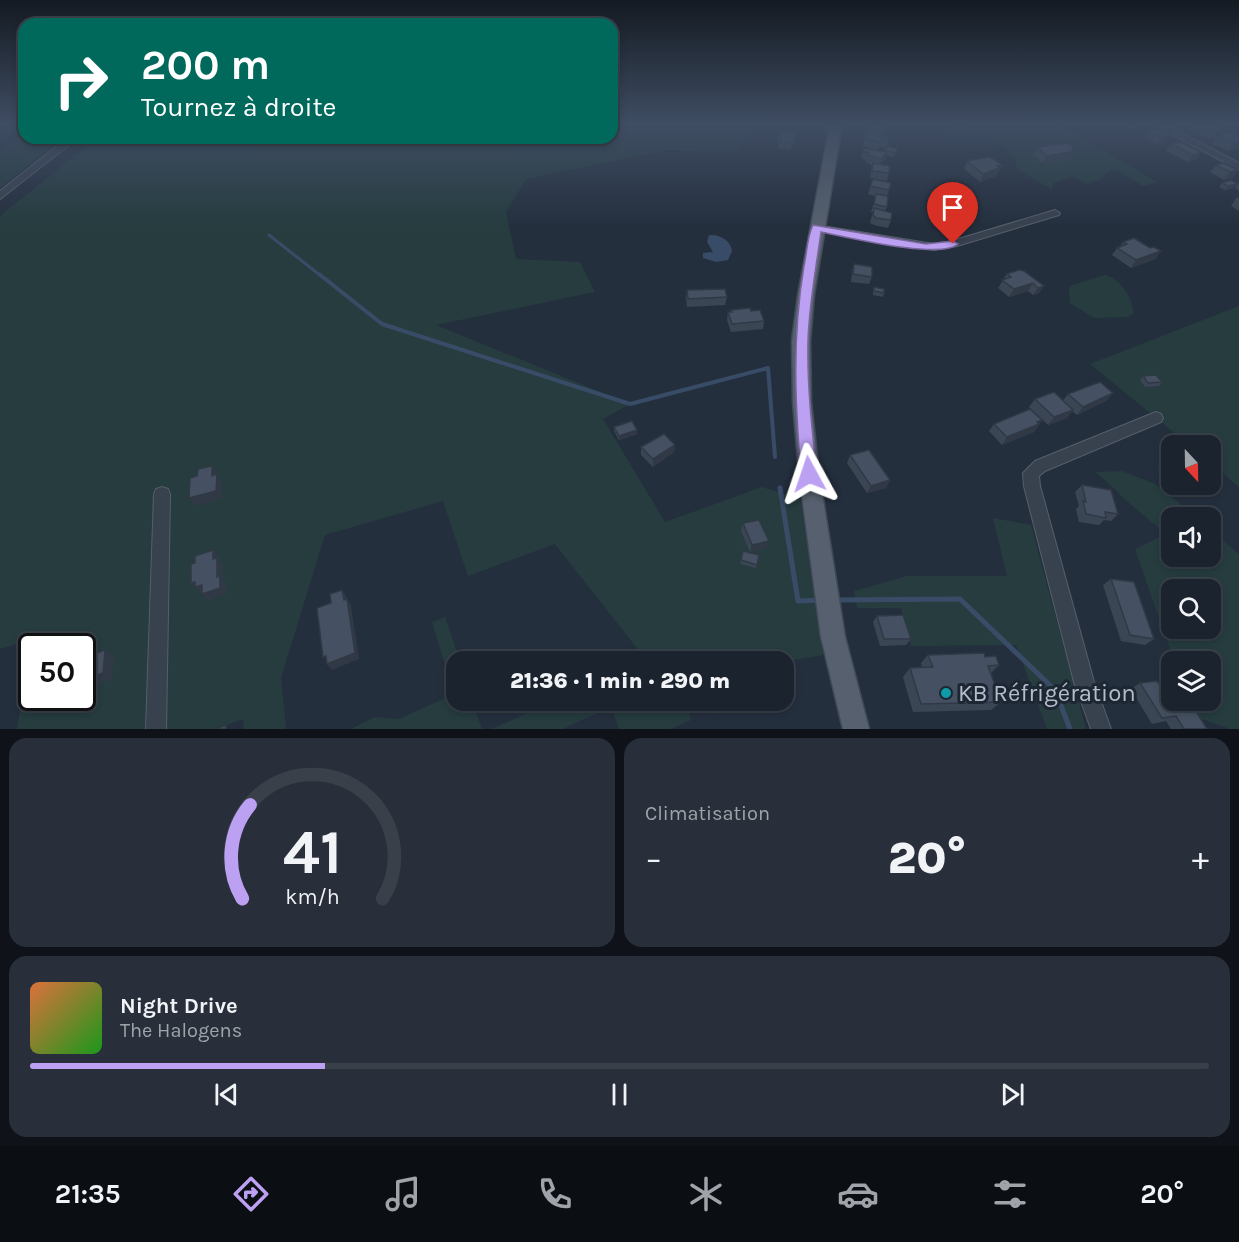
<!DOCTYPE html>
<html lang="fr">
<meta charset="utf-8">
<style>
body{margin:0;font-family:Karla,sans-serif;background:#282f3a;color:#f1f3f6;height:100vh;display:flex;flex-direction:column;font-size:22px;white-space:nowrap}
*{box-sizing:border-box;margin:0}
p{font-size:20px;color:#a0a4aa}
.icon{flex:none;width:33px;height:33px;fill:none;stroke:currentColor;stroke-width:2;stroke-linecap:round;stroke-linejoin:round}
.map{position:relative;height:729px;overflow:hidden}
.panel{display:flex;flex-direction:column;gap:9px;padding:9px;background:#0f1319;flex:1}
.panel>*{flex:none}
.guide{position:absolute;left:18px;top:18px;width:600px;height:126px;border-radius:18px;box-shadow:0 3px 9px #0003,0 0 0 2px #39404a;background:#00695c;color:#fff;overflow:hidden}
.needle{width:39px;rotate:158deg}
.fabs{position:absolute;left:1161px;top:435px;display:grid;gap:12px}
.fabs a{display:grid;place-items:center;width:60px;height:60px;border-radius:12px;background:#1b232e;box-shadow:0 3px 9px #0003,0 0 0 2px #39404a;font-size:30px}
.speed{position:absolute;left:18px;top:633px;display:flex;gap:12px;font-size:30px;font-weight:700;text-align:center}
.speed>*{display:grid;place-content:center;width:78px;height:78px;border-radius:50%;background:#1b232e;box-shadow:0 3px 9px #0003,0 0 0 2px #39404a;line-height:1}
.speed .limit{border:3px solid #111;border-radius:9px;background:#fff;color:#111}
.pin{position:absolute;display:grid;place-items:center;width:51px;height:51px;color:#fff;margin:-62px -26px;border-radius:50% 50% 50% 0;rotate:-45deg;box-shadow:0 0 6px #0007}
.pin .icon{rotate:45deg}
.me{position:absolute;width:66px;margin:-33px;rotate:355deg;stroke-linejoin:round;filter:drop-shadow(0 0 4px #0008)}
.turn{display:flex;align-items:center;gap:21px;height:126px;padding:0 24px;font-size:27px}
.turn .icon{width:78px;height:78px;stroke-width:2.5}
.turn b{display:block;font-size:42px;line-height:51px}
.big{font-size:45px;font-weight:800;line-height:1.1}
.panel .widget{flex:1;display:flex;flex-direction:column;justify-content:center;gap:9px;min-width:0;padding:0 21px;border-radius:18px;background:#282f3a}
.panel .dial{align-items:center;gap:0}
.dial svg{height:156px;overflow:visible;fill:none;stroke:#39404a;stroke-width:7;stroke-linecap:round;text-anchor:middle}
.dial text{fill:#f1f3f6;stroke:none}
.song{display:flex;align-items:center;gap:18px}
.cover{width:72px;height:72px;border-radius:9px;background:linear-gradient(135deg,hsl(20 70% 55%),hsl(120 70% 35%))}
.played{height:6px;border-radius:3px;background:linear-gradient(90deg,#bca0f2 25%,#39404a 25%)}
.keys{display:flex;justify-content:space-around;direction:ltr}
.heat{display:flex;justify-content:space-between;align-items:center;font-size:33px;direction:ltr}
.panel .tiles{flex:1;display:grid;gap:9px;grid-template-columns:1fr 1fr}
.widget:last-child{grid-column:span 2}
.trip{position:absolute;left:446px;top:651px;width:348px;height:60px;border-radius:18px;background:#1b232e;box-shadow:0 3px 9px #0003,0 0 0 2px #39404a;font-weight:800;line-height:60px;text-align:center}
.menu{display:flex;height:96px;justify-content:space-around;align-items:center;background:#0b0e12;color:#a0a4aa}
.menu .icon{width:42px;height:42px}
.menu .selected{color:#bca0f2}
.menu b{font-size:27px;color:#f1f3f6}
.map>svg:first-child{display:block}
.green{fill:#263c3f;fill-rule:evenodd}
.water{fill:#394c67}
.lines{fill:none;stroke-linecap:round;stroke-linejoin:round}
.stream-far2{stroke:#394c67;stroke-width:3}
.stream-far1{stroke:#394c67;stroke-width:4}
.stream{stroke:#394c67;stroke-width:5}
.minor-casing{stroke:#565f6c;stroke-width:2}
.major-casing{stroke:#414a57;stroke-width:3}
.minor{fill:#38414e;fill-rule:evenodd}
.major{fill:#56606e;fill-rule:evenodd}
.wall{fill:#3b4654}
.shaded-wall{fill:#303945}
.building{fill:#455162;stroke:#303945;stroke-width:1.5}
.route{fill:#bca0f2;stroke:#7a689d;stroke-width:1.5}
.culture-dot{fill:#0f9aa8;stroke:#1d2633;stroke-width:2}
.labels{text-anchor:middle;stroke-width:6;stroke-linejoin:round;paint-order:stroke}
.near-poi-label{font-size:24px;fill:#b4bcc9;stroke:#1d2633;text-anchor:start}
</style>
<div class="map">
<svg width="1239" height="729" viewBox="0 0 1239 729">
<rect width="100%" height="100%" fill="#242f3e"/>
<g class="green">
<path d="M612,124H774L751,129L735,153L666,150L526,179L506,212L516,259L580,262L595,292L436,325L630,404L603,419L665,522L762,487L800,499L823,655L783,662L647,661L555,544L468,576L443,501L325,535L281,678L286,729H244L243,719L217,729H17L31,640L0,649V216L97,138H612ZM32,646H82V698H32Z"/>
<path d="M965,124H1059L1157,182L1143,186L1120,172L1111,170L1101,179L1086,184L1073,176L1054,183L1051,189L1015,168L1017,161C990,127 981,138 945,140L946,128Z"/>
<path d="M24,132V138H62L0,188V150Z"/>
<path d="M951,199L979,214L939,224L940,202Z"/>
<path d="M1105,275C1119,278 1134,299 1133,314L1127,317L1094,318L1070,303L1069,289L1072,285Z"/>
<path d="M1239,306V487L1211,463L1210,446L1189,445L1090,364Z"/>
<path d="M1122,471L1155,484L1197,517L1172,518V556H1210L1211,531L1239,554V729H1230L1193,716L1187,701L1210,700V662L1174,661L1135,549L1166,534L1129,503L1096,472ZM1172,590H1210V628H1172Z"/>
<path d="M993,518L1031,525L1086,729H1047L1016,645L911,646L901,608H857L854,591L907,576H1007Z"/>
<path d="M445,617L460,661L456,662V700L472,701L482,729H351L374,717L399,719L454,694L432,622Z"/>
<path d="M554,701H686L691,720L671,729H619L611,707L562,729H492Z"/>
</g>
<path class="water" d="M709,235C719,234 731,240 732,251L728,260L716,262L703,258V253L713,252L707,242Z"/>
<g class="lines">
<path class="stream-far2" d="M269,235L321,276"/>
<path class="stream-far1" d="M319,274L382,324L630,404L768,368L775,457"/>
<g class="stream">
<path d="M780,488L798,601L821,600"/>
<path d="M834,600L960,599L1055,690L1070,729"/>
</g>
<defs>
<g id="minor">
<path d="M1153,124H1164L1239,163V170Z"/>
<path d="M67,138H78L0,199V191Z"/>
<path d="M1055,210L1060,213L1059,215L957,246L934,250L816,231L811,228L816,225L934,244L952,241Z"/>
<path d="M1156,412L1161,414L1163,418L1161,422L1045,471L1039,476L1040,486L1094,682L1111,729H1091L1074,682L1024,486L1023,473L1035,461Z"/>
<path d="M162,487L168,489L170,494L166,729H146L154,494L156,489Z"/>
</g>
<path id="major" d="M830,124H842L814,295L810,341L811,402L819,474L845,637L869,729H843L821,637L799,474L793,402L792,341L798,295Z"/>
</defs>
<use href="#minor" class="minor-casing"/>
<use href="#major" class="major-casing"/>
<use href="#minor" class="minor"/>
<use href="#major" class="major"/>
</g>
<g class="wall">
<path d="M880,124L884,133L882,136L890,138L886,148L880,146L878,150L862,146L868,127Z"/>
<path d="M1118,124H1146L1142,129L1131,131Z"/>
<path d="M1194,124H1214L1224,130L1220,135L1239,136V148L1229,151L1212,144L1215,138L1211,139L1190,130Z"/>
<path d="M1157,128L1165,142L1157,144L1145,138L1149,131Z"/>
<path d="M779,131L794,141L793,148L790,150L778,148L779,143H777Z"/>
<path d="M1171,144L1201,152L1196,160L1188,162L1166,151Z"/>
<path d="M1037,147L1075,149L1071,159L1043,163L1033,155Z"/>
<path d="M864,148L884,151V150L898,149L894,157L886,155L885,159L880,165L889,173L887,181L870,178L872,165L865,162L866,160L861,158Z"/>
<path d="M967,161L998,173H997L996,176L980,182L964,169Z"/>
<path d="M1216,165L1238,170L1232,178L1224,180L1210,172Z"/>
<path d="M873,179L891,183L887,196V207L885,211L891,220L888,228L874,225L870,223L873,212H871L876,196L868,194Z"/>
<path d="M1239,182V191L1235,188Z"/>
<path d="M1222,183L1234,188L1225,190L1219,187Z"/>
<path d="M1239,197V211L1231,206L1236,198Z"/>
<path d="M1123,242L1156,259L1131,268L1112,255L1117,248L1120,247Z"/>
<path d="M854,264L872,277L869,284L851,282L852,272Z"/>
<path d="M1007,274L1044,286L1039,293L1033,295L1028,291L1009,297L998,288Z"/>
<path d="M874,287L884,293L883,297L873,295V291Z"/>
<path d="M687,290L727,297L725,305L687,307L686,298Z"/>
<path d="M731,310L751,311L764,321L763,329L731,332L727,320L728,312H730Z"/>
<path d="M1143,376L1162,382L1159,386L1145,387L1140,380Z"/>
<path d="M1113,393L1106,401L1077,415L1072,411L1067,418L1048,425L1029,407L1035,399L1063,401L1068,394Z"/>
<path d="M1042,420L1034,432L1002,445L989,431L994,424Z"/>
<path d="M614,427L637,430V434L619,440L614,431Z"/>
<path d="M675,445L674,452L653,467L641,455V447Z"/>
<path d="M850,455L890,480L886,488L867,493L847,463Z"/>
<path d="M1172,456V478L1158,466L1165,459Z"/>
<path d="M1082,485L1118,514L1111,521L1104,520L1099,525L1079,522L1076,509L1079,506L1075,492Z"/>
<path d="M743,523L767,548L750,552L741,531Z"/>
<path d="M743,551L757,565L756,568L740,564Z"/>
<path d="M1111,579L1154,639L1145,645L1121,641L1103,585Z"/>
<path d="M877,616L911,639L906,645L880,646L873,622Z"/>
<path d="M928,655L985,657L999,665L991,673L1001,702L991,710L913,712L903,677L910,668H922L921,663Z"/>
<path d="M1140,683L1176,711L1207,729H1171L1166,721L1152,724L1131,689Z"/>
<path d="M702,700H728L729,708L717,714L713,706L706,709Z"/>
</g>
<g class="shaded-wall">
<path d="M1135,124H1146L1142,129L1131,131Z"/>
<path d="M886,126L884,133L880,138L882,131Z"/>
<path d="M1224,130L1219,137L1217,136L1215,138L1211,139L1216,132Z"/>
<path d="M1170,134L1165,142L1157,144L1162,137Z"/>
<path d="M794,141L793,148L790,150L792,143Z"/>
<path d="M1239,141V148L1229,151L1234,143Z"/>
<path d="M1075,149L1071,159L1043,163L1047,156Z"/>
<path d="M887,152L885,159L879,167L881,159Z"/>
<path d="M1201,152L1196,160L1188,162L1193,155Z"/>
<path d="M1002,165L998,173H997L996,176L980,182L983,174L997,166Z"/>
<path d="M1238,170L1232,178L1224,180L1230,172Z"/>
<path d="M1237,184L1234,188L1225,190L1228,186Z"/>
<path d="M1161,251L1156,259L1131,268L1136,260Z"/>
<path d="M1033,283L1028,291L1009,297L1014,289Z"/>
<path d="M1044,286L1039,293L1033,295L1038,288Z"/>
<path d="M1113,393L1106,401L1077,415L1083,407Z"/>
<path d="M1073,410L1067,418L1048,425L1054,417Z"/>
<path d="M1042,420L1034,432L1002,445L1007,437Z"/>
<path d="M637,430V434L619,440V436Z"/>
<path d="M675,445L674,452L653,467V459Z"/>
<path d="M212,466L218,473V476L222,482V498L195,506L189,498L212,476Z"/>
<path d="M890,480L886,488L867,493L871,486Z"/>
<path d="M769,541L767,548L750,552L752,545Z"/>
<path d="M213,550L219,557V560L223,565V580L227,583L226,594L208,601L191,583L217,577L213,559Z"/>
<path d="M342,590L351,605L359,659L332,670L327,664L344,600Z"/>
<path d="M105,650L114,656L112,679L82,689V680Z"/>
<path d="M714,703L713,706L706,709L707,706Z"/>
<path d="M730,705L729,708L717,714L718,711Z"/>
</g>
<g class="building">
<path d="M871,124H880L886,126L882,131L868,127Z"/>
<path d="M1198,124H1214L1224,130L1216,132Z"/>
<path d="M1157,128L1170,134L1162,137L1149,131Z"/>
<path d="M783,130L795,131L794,141L792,143L780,141L781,136L778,135L779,131Z"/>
<path d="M869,132L890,138L888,141L882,139L880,143L864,138Z"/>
<path d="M1228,132L1239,136V142L1234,143L1217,136Z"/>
<path d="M1181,142L1201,152L1193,155L1171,144Z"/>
<path d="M1067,143L1075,149L1073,150L1075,151L1047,156L1037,147Z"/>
<path d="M888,146L898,149L895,153L884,150Z"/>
<path d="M864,148L887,152L881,159L867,155L869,153L863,151Z"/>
<path d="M990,157L1002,165L997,166L999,168L983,174L967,161Z"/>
<path d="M873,163L890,166L889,173L872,171Z"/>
<path d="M1224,163L1238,170L1230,172L1216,165Z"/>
<path d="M873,179L891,183L889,190L870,186Z"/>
<path d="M1231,180L1237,184L1228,186L1222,183Z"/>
<path d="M876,194L888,196L887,207L874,204Z"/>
<path d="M874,208L892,213L891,220L876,218L873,215Z"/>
<path d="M1134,238L1150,248L1154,247L1161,251L1136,260L1117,248L1127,244L1123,242Z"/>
<path d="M854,264L872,267V277L853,274Z"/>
<path d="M1019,270L1024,271L1044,286L1038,288L1033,283L1014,289L1002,280L1011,277L1007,274Z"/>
<path d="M874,287L884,289V293L874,291Z"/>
<path d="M725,289L727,297L688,299L687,290Z"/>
<path d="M750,308L751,311L760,310L764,321L732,324L728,312H732L731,310Z"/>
<path d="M1156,375L1162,382L1148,383L1143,376Z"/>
<path d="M1100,382L1113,393L1083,407L1068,394Z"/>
<path d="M1054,392L1073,410L1054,417L1035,399Z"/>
<path d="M1030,409L1042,420L1037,422L1039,424L1007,437L994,424Z"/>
<path d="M632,421L637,430L619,436L614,427Z"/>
<path d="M664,434L675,445L653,459L641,447Z"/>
<path d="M869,450L890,480L871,486L850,455Z"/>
<path d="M1172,456V464L1165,459Z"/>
<path d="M212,466V476L217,474L216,491L189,498L190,478L197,476L198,469Z"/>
<path d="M1082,485L1111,490L1118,514L1105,512L1106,518L1086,514L1083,501L1086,502Z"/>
<path d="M759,520L769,541L752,545L743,523Z"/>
<path d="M213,550V559L217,558V577L220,576V588L202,594V585L195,587V582L191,583V564L195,563V556Z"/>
<path d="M743,551L759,555L757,565L741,560Z"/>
<path d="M1111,579L1134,582L1154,639L1130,635Z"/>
<path d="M342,590L344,600L347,599L355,653L327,664L326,656L323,657L317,608L331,603L330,594Z"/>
<path d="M903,615L911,639H884L877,616Z"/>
<path d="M105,650L103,673L82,680V658Z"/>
<path d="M984,653L985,657L996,656L999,665L988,666L1001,702L921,704L910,668L933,667L928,655Z"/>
<path d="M1157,681L1176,711L1194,708L1207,729H1184L1176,716L1162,718L1140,683Z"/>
<path d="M704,700H728L730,705L718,711L714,703L707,706Z"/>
<path d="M226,725V729H217Z"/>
</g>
<linearGradient id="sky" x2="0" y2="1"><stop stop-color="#141a22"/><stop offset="0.55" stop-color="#3f4d63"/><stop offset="1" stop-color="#3f4d63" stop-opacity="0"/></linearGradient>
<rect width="1239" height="226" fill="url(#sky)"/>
<path class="route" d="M813,225L926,244L953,241L958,244C941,260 847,237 821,232C816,268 809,305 808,341C807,386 812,430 817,474L814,479L809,481L803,479L801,474C795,403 792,338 804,266C807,253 807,237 813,225Z"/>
<circle class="culture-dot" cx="946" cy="693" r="6"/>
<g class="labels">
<g class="near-poi-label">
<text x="958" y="701">KB Réfrigération</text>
</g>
</g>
</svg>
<div class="fabs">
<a><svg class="needle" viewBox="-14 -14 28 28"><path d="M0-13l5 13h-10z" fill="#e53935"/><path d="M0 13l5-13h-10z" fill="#a0a4aa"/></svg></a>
<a><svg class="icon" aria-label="sound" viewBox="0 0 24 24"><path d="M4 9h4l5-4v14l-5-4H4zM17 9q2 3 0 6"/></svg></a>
<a><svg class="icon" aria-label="search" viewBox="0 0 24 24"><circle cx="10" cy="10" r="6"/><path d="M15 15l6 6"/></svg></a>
<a><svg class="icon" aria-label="layers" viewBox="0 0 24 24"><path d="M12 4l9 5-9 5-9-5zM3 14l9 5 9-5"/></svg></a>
</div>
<div class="speed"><div class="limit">50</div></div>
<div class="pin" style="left:953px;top:244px;background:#d93025"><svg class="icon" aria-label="arrive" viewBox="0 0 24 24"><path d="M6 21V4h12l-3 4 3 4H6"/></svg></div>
<svg class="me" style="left:809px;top:474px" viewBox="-20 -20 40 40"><path d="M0-17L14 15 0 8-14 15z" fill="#bca0f2" stroke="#fff" stroke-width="4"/></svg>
<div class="trip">21:36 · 1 min · 290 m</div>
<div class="guide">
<div class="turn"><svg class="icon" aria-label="right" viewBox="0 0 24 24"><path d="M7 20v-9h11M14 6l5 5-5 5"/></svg><div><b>200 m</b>Tournez à droite</div></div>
</div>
</div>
<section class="panel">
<div class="tiles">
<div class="widget dial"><svg viewBox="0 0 100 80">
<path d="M14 69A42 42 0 1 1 86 69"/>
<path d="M14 69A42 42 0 0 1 18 21" stroke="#bca0f2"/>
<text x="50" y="56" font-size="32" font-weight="700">41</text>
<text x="50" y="72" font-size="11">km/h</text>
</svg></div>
<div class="widget"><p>Climatisation</p>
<div class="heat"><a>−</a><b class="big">20°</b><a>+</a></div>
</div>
<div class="widget">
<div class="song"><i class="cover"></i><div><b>Night Drive</b><p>The Halogens</p></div></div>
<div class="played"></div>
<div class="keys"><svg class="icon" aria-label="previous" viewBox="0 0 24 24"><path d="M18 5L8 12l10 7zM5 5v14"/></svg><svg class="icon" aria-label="pause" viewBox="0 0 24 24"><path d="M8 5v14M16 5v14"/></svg><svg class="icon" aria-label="next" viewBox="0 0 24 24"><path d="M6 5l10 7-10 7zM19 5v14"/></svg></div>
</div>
</div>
</section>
<nav class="menu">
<b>21:35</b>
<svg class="icon selected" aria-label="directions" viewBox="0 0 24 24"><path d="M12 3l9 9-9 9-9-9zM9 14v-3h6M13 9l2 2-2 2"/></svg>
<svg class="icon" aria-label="music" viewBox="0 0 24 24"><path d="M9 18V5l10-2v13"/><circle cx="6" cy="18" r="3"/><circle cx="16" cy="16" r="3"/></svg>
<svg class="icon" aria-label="phone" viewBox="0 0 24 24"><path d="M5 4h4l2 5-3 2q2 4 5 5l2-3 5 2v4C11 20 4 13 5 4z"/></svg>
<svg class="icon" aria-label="climate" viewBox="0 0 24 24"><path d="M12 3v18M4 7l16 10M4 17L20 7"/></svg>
<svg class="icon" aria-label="car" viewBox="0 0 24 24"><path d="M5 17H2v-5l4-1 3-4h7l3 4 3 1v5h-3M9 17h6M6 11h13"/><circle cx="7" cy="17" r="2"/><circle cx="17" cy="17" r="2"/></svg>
<svg class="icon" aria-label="filters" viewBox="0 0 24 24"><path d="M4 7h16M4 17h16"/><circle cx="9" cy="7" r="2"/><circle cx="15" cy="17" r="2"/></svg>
<b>20°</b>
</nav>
